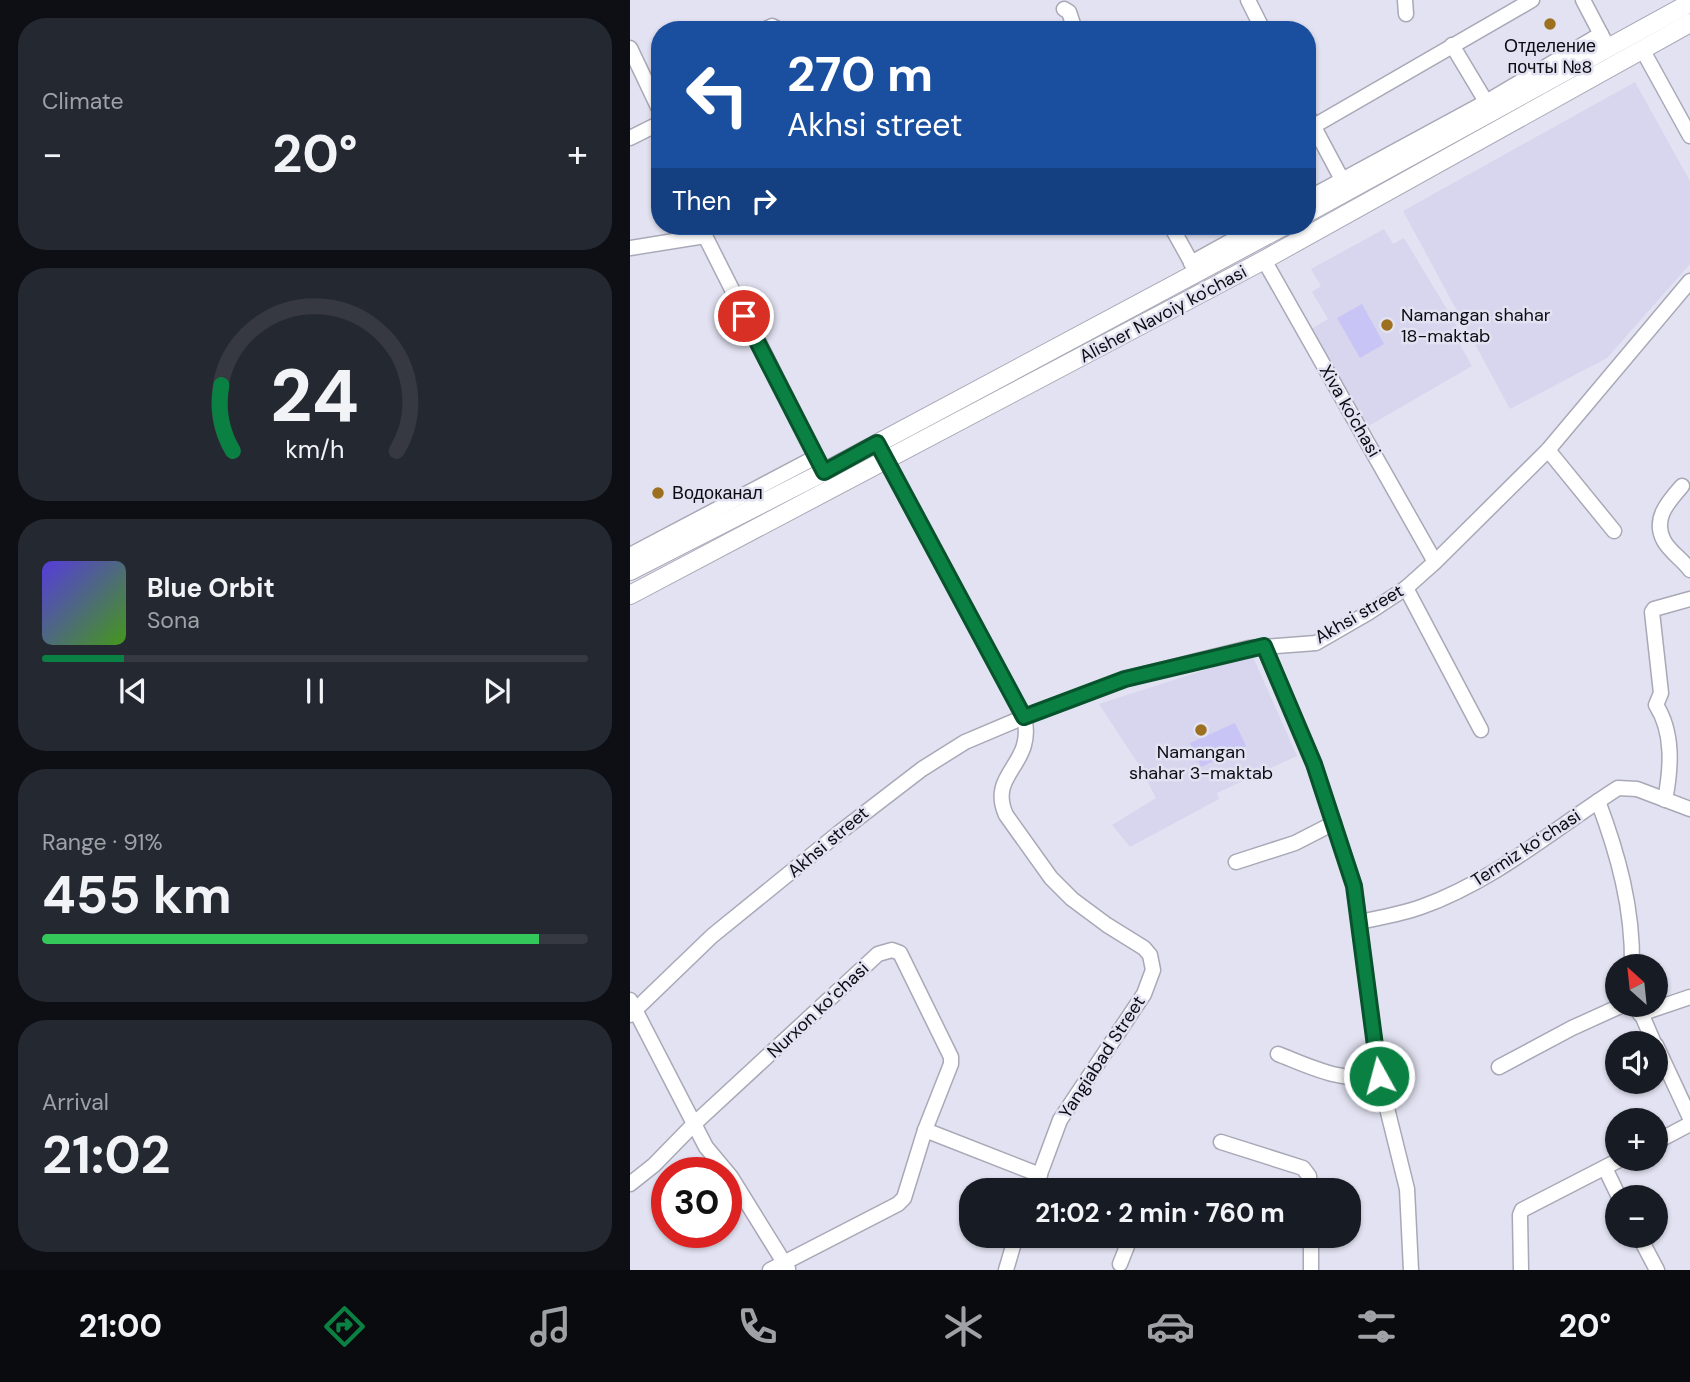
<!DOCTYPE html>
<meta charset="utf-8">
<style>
body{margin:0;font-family:"DM Sans",sans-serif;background:#242831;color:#f1f3f6;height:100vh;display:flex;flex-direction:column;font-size:26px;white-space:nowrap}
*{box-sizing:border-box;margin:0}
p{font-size:23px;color:#9ea1a6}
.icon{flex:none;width:38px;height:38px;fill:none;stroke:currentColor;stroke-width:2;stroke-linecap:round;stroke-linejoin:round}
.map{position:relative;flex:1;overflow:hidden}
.panel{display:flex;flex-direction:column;gap:18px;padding:18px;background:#0d0f14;width:630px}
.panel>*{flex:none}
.guide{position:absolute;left:21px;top:21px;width:665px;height:214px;border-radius:28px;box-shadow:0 2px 5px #0004;background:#1a4fa0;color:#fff;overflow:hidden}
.needle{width:46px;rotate:333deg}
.tools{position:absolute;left:975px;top:954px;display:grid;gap:14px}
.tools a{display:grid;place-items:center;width:63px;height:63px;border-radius:50%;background:#171b24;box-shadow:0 2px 5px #0004;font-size:35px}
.speed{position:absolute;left:21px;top:1157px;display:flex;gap:14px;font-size:35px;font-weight:700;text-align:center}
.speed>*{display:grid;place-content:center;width:91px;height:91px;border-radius:50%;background:#171b24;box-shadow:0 2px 5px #0004;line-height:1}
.speed .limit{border:10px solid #d22;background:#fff;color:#111}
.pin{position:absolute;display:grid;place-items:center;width:60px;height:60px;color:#fff;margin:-30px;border:4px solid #fff;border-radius:50%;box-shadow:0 2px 7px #0007}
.me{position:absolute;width:77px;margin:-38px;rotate:353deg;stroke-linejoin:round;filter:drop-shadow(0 0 5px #0008)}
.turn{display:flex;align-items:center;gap:24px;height:147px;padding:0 21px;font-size:32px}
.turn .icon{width:91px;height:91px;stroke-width:2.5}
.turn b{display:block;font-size:49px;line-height:60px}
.then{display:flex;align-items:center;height:66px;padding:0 21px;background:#0003;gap:14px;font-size:26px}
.big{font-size:52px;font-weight:700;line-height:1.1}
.panel .widget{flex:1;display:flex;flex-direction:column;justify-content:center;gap:10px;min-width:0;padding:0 24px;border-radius:28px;background:#242831}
.panel .dial{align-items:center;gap:0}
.dial svg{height:182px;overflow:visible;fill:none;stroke:#363941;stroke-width:7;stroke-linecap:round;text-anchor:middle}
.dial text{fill:#f1f3f6;stroke:none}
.song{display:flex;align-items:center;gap:21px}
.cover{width:84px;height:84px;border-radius:10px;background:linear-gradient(135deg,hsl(250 70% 55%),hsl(100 70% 35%))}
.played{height:7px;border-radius:4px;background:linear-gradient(90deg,#0b8043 15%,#363941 15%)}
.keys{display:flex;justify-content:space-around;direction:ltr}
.heat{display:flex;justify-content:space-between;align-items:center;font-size:38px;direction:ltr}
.charge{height:10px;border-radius:5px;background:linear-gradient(90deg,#34c759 91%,#363941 0)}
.trip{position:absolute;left:329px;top:1178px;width:402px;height:70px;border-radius:28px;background:#171b24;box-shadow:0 2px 5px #0004;font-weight:700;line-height:70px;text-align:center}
.dock{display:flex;height:112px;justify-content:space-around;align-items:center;background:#090b0e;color:#9ea1a6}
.dock .icon{width:49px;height:49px}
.dock .selected{color:#0b8043}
.dock b{font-size:32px;color:#f1f3f6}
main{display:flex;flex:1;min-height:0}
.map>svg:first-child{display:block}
.built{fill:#d7d6ee}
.pitch{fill:#c8c5f6}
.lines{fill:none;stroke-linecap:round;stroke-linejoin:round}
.minor-casing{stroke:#a8a8b7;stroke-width:17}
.major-casing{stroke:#a8a8b7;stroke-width:20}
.minor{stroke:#fff;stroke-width:14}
.major{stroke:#fff;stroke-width:18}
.route-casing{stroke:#07532c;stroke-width:18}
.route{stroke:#0b8043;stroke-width:12}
.poi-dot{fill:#9c701f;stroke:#e2e2f2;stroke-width:2.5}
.labels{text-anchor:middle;stroke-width:5;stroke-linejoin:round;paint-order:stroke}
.poi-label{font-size:18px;fill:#0c0b11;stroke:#e2e2f2}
.street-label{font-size:18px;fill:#0c0b11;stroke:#e2e2f2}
</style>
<main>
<section class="panel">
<div class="widget"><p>Climate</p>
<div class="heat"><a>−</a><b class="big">20°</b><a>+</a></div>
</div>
<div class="widget dial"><svg viewBox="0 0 100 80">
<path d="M14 69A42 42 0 1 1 86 69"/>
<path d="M14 69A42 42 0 0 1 9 40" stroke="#0b8043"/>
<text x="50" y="56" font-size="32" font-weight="700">24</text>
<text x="50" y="72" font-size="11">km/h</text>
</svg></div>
<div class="widget">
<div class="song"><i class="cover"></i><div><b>Blue Orbit</b><p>Sona</p></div></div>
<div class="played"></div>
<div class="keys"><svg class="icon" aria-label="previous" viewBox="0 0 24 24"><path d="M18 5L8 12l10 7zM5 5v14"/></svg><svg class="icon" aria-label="pause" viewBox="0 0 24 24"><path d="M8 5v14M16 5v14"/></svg><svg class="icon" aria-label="next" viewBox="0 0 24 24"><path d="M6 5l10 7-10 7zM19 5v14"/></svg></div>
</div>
<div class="widget"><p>Range · 91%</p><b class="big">455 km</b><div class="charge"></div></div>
<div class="widget"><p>Arrival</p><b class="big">21:02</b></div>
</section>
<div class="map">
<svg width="1060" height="1270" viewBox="0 0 1060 1270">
<rect width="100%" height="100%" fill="#e2e2f2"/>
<g class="built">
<path d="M1005,82L1060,181V264L977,358L880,409L773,211Z"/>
<path d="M754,229L763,244L774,238L836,341L830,345L842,366L735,428L678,331L698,319L682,292L691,286L681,269Z"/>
<path d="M623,657L667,756L587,793L589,799L500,847L482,825L526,798L509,765L469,704L609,659Z"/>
</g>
<g class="pitch">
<path d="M732,304L754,344L730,358L707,318Z"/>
<path d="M605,723L616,746L571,767L560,743Z"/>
</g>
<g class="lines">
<defs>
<g id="minor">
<path d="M618,0L633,30"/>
<path d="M775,0L776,14"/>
<path d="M953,0L975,42"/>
<path d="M434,9L439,12L445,30"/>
<path d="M134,30L142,26L149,30"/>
<path d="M822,45L861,110"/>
<path d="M0,48L30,111"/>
<path d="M1012,49L1060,136"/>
<path d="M677,114L716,187"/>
<path d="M677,130L902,0"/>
<path d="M0,138L30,123"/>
<path d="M677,199L856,102L971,34"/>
<path d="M70,226L194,472"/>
<path d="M541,226L566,271"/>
<path d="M0,248L75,236"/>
<path d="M634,260L805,562"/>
<path d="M561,263L628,226"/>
<path d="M247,443L394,717C406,765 357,773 376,815L421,878L442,899L477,925L514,948L520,955L523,970L514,994L430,1120L404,1190"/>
<path d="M918,450L984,531"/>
<path d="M1052,486C1038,502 1022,519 1034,541C1040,552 1053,560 1060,570"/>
<path d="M0,555L186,457"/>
<path d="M776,588L851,730"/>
<path d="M634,646L684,764L724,885L749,1076L777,1189L781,1270"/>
<path d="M1035,800C1041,769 1044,733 1026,705L1031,693L1022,612L1024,609L1060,599"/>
<path d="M968,801C988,854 1003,908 1002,966"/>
<path d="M606,862L665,843L704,823"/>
<path d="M729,922C750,918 771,914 791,907C864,881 924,829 988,788L1007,789L1060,809"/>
<path d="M0,1000L76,1147L101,1177L158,1269"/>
<path d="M1008,1006L1024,1043"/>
<path d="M1010,1014L1060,997"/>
<path d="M0,1015L82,936L210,832L292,769L335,742L394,717L495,679L619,648L686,643L738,613L776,588L805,562L918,450L1060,281"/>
<path d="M1026,1045L1060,1118"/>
<path d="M648,1054C681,1067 712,1083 749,1076"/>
<path d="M869,1067L942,1028L995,1004"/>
<path d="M295,1130L410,1175"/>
<path d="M591,1142L673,1168L679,1176L680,1190"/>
<path d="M1026,1142L1060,1124"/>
<path d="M975,1168L989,1197"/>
<path d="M0,1184L24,1165L64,1124L248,954L262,950L270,953L321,1057V1064L295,1130L274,1198L268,1204L140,1270"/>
<path d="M519,1190L520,1188"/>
<path d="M681,1236V1270"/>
<path d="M1009,1236L1027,1270"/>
<path d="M490,1264L501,1236"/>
<path d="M376,1270L386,1236"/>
<path d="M891,1270L890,1215L892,1210L993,1158"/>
</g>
<g id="major">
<path d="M677,213L1060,3"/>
<path d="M0,571L194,472L654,226"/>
<path d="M0,595L634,260L1060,23"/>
</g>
</defs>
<use href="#minor" class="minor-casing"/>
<use href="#major" class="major-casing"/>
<use href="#minor" class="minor"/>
<use href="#major" class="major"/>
</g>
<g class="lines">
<defs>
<path id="route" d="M114,316L194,472L247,443L394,717L495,679L634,646L684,764L724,886L749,1076"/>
</defs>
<use href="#route" class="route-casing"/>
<use href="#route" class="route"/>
</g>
<g class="poi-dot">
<circle cx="920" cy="24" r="7"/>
<circle cx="757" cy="325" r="7"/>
<circle cx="28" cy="493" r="7"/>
<circle cx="571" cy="730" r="7"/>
</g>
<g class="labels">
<g class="poi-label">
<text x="920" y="52">Отделение<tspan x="920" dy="21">почты №8</tspan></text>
<text x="771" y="321" text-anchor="start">Namangan shahar<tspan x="771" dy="21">18-maktab</tspan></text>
<text x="42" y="499" text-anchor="start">Водоканал</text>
<text x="571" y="758">Namangan<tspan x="571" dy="21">shahar 3-maktab</tspan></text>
</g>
<g class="street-label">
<text transform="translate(533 314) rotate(-28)" y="6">Alisher Navoiy ko'chasi</text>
<text transform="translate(720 411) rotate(60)" y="6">Xiva ko'chasi</text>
<text transform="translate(729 614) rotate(-30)" y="6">Akhsi street</text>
<text transform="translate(198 842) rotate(-40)" y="6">Akhsi street</text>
<text transform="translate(896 848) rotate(-33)" y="6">Termiz koʻchasi</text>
<text transform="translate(188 1010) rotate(-43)" y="6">Nurxon koʻchasi</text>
<text transform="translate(472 1057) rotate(-57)" y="6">Yangiabad Street</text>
</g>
</g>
</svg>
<div class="tools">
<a><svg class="needle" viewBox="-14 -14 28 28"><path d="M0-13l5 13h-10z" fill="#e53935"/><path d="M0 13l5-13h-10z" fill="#9ea1a6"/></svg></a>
<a><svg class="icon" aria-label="sound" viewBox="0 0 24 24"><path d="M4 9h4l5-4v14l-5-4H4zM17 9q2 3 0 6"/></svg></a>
<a>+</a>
<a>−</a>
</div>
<div class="speed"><div class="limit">30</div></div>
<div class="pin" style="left:114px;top:316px;background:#d93025"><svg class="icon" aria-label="arrive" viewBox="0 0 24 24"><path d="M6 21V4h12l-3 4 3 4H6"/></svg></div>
<svg class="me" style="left:749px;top:1076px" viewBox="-20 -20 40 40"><circle r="17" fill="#0b8043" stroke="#fff" stroke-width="3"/><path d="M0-11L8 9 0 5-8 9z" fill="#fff"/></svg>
<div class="trip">21:02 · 2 min · 760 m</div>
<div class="guide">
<div class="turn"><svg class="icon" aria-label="left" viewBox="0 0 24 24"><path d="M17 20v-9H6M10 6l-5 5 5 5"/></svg><div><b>270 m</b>Akhsi street</div></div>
<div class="then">Then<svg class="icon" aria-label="right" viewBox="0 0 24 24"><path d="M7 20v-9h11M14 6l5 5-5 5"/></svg></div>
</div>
</div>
</main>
<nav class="dock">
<b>21:00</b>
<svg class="icon selected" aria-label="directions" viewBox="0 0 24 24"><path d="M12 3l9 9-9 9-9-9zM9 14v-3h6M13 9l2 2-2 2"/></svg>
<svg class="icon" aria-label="music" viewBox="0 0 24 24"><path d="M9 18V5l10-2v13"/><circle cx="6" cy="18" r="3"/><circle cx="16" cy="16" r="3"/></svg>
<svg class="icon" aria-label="phone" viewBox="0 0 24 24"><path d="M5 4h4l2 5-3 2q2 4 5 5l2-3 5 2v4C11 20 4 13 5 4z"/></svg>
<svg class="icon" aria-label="climate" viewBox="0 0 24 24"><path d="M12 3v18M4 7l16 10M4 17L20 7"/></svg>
<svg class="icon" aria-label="car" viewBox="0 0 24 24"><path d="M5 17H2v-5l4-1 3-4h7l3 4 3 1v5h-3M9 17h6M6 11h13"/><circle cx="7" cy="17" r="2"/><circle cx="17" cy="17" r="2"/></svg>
<svg class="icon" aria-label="filters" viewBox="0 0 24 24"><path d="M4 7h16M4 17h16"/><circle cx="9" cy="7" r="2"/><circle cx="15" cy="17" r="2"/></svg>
<b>20°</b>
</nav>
